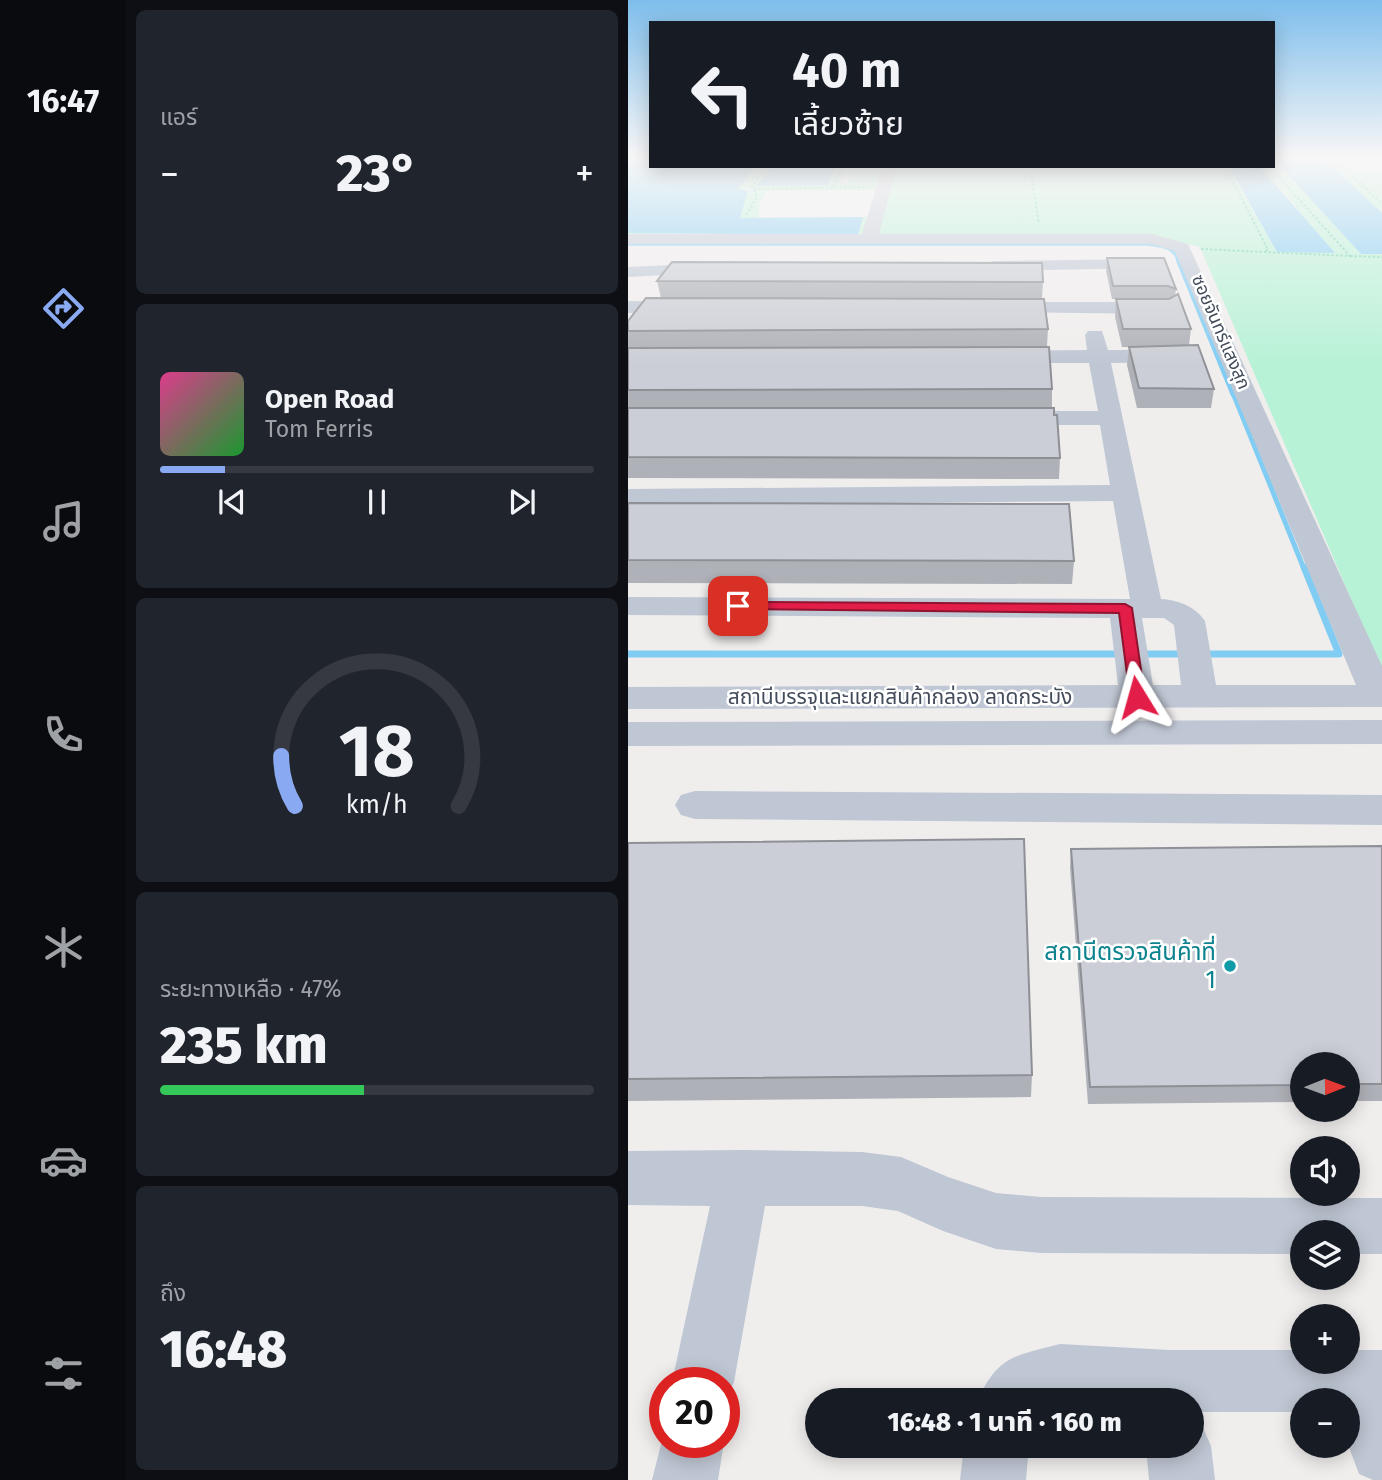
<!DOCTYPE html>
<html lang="th">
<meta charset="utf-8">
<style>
body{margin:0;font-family:"Fira Sans","Noto Sans Thai",sans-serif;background:#20242c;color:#f1f3f6;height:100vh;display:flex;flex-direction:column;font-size:26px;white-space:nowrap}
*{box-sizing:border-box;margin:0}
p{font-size:23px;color:#9ea1a6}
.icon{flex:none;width:38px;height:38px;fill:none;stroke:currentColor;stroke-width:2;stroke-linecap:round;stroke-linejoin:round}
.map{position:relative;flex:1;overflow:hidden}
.panel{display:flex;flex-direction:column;gap:10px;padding:10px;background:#0d0f14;width:502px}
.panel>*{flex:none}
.guide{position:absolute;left:21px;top:21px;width:626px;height:147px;border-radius:0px;box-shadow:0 4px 18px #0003;background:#171b24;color:#f1f3f6;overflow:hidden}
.needle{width:46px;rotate:89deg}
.buttons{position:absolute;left:662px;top:1052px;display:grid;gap:14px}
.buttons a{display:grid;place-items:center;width:70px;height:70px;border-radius:50%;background:#171b24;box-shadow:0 4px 18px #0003;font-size:35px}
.speed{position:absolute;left:21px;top:1367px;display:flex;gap:14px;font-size:35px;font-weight:700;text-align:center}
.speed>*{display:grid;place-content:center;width:91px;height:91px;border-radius:50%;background:#171b24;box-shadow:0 4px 18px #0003;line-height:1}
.speed .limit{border:10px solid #d22;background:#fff;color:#111}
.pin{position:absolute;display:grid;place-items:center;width:60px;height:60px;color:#fff;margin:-30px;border-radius:14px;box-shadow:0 4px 10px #0006}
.me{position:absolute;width:77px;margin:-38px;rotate:352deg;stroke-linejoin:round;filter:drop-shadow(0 0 5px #0008)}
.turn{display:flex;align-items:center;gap:24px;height:147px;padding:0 28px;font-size:32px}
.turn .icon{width:91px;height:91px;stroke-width:2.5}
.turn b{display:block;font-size:49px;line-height:60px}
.big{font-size:52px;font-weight:800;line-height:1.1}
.panel .tile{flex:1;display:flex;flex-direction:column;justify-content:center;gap:10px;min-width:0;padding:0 24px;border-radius:10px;background:#20242c}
.panel .dial{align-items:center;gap:0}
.dial svg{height:182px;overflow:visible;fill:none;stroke:#363941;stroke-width:7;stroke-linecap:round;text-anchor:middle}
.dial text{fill:#f1f3f6;stroke:none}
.song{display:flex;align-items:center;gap:21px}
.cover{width:84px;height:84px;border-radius:10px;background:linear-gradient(135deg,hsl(330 70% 55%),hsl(130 70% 35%))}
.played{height:7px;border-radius:4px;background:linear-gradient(90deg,#89a9f2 15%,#363941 15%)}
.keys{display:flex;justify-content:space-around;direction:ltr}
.heat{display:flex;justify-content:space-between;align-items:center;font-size:38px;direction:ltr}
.charge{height:10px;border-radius:5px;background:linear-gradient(90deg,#34c759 47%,#363941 0)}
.trip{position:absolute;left:177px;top:1388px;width:399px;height:70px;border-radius:35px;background:#171b24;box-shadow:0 4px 18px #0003;font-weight:800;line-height:70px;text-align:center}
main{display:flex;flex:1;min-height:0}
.tab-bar{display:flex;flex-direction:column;width:126px;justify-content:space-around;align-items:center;background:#090b0e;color:#9ea1a6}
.tab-bar .icon{width:49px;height:49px}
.tab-bar .active{color:#89a9f2}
.tab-bar b{font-size:32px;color:#f1f3f6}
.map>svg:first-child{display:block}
.green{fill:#b7f2d6}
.water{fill:#80ccf3}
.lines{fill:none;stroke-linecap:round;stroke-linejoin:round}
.stream-far3{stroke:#80ccf3;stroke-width:3.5}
.stream-far2{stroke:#80ccf3;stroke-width:4.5}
.stream-far1{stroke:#80ccf3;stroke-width:5}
.stream{stroke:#80ccf3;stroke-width:7}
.path{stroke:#6cd3ae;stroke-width:2;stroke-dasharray:2.5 2;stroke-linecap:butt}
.minor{fill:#bfc7d4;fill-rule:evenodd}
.wall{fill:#afb1b8}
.building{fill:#cbced6;stroke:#8e9096;stroke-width:2}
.route{fill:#e11d48;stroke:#92132f;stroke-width:2}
.culture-dot{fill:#0f9aa8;stroke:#fff;stroke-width:2.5}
.labels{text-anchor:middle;stroke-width:5;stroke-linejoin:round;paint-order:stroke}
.far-street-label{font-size:18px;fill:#444d5c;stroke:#fff}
.street-label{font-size:21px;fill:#444d5c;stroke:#fff}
.near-culture-label{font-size:24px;fill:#0d838f;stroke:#fff;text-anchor:end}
</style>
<main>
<nav class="tab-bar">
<b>16:47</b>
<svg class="icon active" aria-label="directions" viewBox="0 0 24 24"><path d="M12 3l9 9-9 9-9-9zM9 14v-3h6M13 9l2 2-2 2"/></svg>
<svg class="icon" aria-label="music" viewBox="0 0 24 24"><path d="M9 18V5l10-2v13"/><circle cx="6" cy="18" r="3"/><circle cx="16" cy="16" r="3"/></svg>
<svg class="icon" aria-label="phone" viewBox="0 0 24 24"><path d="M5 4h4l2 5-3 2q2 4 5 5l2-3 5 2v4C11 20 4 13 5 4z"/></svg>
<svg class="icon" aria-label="climate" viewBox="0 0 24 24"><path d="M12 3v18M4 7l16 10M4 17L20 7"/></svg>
<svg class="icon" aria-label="car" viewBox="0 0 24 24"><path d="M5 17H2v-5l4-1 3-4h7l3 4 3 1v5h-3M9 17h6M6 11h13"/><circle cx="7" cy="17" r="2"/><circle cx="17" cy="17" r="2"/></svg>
<svg class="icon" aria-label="filters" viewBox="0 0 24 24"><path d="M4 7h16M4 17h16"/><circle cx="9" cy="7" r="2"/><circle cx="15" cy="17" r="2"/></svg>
</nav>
<section class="panel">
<div class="tile"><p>แอร์</p>
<div class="heat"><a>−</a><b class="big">23°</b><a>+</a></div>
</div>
<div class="tile">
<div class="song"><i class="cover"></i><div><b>Open Road</b><p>Tom Ferris</p></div></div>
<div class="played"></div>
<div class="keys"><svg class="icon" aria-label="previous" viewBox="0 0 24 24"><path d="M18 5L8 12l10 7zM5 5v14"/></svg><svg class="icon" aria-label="pause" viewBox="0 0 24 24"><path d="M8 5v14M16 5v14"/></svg><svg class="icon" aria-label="next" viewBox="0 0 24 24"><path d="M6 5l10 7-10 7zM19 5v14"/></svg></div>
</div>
<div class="tile dial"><svg viewBox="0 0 100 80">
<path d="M14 69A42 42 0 1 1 86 69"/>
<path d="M14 69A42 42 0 0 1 8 47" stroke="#89a9f2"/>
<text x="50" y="56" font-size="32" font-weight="700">18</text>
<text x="50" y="72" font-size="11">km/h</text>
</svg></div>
<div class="tile"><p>ระยะทางเหลือ · 47%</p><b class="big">235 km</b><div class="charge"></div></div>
<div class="tile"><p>ถึง</p><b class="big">16:48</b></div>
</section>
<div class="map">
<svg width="754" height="1480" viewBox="0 0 754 1480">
<rect width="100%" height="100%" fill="#f0eded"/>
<path class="green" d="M646,158H717L730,171H754V213L695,160H647L733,253L754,254V671L572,247L533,237L0,238V233L230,235L235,217H243L249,190L139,191L132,201L130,218H112L120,191L110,189L128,166H144L128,186L200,185L208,166H219L212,183L219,184L226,166H601L649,252L668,206L631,166H646Z"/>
<g class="water">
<path d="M0,158H23V166H128L110,189L120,191L112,218L235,217L230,235L0,233Z"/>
<path d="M646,159L698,161L754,213V254H733Z"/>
<path d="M144,166H208L200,185L128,186Z"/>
<path d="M601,166H631L707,253L649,252Z"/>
</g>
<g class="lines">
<path class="stream-far3" d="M0,244H519C535,246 545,246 551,261"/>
<path class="stream-far2" d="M550,260L605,395"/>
<path class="stream-far1" d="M605,393L676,569"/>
<g class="stream">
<path d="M0,654H497"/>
<path d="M510,654H560"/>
<path d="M573,654H711L676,567"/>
</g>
<g class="path">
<path d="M699,158L713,165L754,204"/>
<path d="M402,166L411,224"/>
<path d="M597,166L640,250L636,251"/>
<path d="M204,187L214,166"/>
<path d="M126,189L237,187"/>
<path d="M118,215L129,197L124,186L139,166"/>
<path d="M573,249L722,256L641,166"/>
<path d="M722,256L754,257"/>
</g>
<g class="minor">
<path d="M255,166H269L251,234H524L560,244L754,666V707L0,709V687L490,685L482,618L0,615V597L502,599L485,501L0,505V489L482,485L472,425H379L371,423L367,418L371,413L379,411H470L461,363H373L365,362L362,357L365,352L373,351L459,350L457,335L460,331H474L480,350H550L558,351L561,356L558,361L550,362L483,363L533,599C550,600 567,606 577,621L588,685H728L547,251L523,244H0V234H234ZM514,618H536L546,625L553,685H525Z"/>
<path d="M521,259L527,260L530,264L527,268L365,271L356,266L365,261Z"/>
<path d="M86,263L95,268L92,272L0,277V267Z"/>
<path d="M0,301L62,302L72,308L62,314L0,313Z"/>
<path d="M369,302H538L548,308L538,314L362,312L359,308L362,304Z"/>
<path d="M754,720V744L0,746V722Z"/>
<path d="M67,791L754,795V825L67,819L53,815L47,805L53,795Z"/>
<path d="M115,1150L234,1152L273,1157L320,1177L368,1193L413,1197L754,1198V1254H719V1232H674V1254L413,1253L368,1249L315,1231L270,1211L234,1206H137L106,1382L96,1404V1382H44L82,1206L0,1205V1151Z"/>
<path d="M432,1344L542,1350H674V1362H719V1350H754V1480H745L731,1474L719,1442V1400H674V1412H564V1400H350C369,1356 389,1355 432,1344Z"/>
<path d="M564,1419L573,1423L583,1446L587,1480H521L518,1446H564Z"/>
<path d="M37,1429V1442H96L90,1480H24Z"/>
<path d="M336,1446H401L398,1480H332Z"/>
</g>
</g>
<g class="wall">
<path d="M479,258L548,289L547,296L563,329L561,345L586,389L583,408H509L499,365L501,347H494L487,317L488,299H484L478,271Z"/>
<path d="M29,281L415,282L414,299L420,329L419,347L424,389V408L432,458L431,479L0,478V321L33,298Z"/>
<path d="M0,503L446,561L444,584L0,583Z"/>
<path d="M0,843L404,1075L403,1097L0,1101Z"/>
<path d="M754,846V1101H719V1064H674V1102L460,1104L442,868L443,849Z"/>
</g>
<g class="building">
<path d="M479,258H536L548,289L540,286H485Z"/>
<path d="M44,262L414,263L415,282L29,281Z"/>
<path d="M550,294L563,329H495L488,299H541Z"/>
<path d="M18,298L416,299L420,329L0,331V321Z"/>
<path d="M570,345L586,389L511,388L501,347Z"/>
<path d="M421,347L424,389L0,390V348Z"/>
<path d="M0,408H426V415H429L432,458L0,457Z"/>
<path d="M0,503L441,504L446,561L0,560Z"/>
<path d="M396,839L404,1075L0,1079V843Z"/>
<path d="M754,846V1084H719V1064H674V1085L462,1087L443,849Z"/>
</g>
<linearGradient id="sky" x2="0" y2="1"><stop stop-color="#7ebeec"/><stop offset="0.43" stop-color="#f8f7f7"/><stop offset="1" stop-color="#f8f7f7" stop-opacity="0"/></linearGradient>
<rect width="754" height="366" fill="url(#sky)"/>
<path class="route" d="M110,602L497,604L504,608L517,697L509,702L502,697L491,613L106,609V603Z"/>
<circle class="culture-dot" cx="602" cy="966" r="7"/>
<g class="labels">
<g class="far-street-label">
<text transform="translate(593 332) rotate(67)" y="6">ซอยจันทร์แสงสุก</text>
</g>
<g class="street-label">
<text x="272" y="704">สถานีบรรจุและแยกสินค้ากล่อง ลาดกระบัง</text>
</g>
<g class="near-culture-label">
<text x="588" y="960">สถานีตรวจสินค้าที่<tspan x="588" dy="28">1</tspan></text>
</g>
</g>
</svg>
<div class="buttons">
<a><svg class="needle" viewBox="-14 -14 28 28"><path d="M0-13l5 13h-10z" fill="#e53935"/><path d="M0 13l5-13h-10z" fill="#9ea1a6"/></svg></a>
<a><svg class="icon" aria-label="sound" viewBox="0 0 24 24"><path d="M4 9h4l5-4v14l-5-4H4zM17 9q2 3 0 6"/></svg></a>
<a><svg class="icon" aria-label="layers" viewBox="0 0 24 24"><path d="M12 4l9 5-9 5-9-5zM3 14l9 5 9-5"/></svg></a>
<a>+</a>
<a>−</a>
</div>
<div class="speed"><div class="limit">20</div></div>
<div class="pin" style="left:110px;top:606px;background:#d93025"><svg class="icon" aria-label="arrive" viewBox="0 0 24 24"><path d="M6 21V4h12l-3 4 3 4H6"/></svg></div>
<svg class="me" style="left:509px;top:697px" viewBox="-20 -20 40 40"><path d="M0-17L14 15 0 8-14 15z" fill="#e11d48" stroke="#fff" stroke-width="4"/></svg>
<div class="trip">16:48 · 1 นาที · 160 m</div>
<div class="guide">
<div class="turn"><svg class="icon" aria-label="left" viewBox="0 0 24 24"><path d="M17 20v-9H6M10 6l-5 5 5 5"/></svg><div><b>40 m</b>เลี้ยวซ้าย</div></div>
</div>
</div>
</main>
